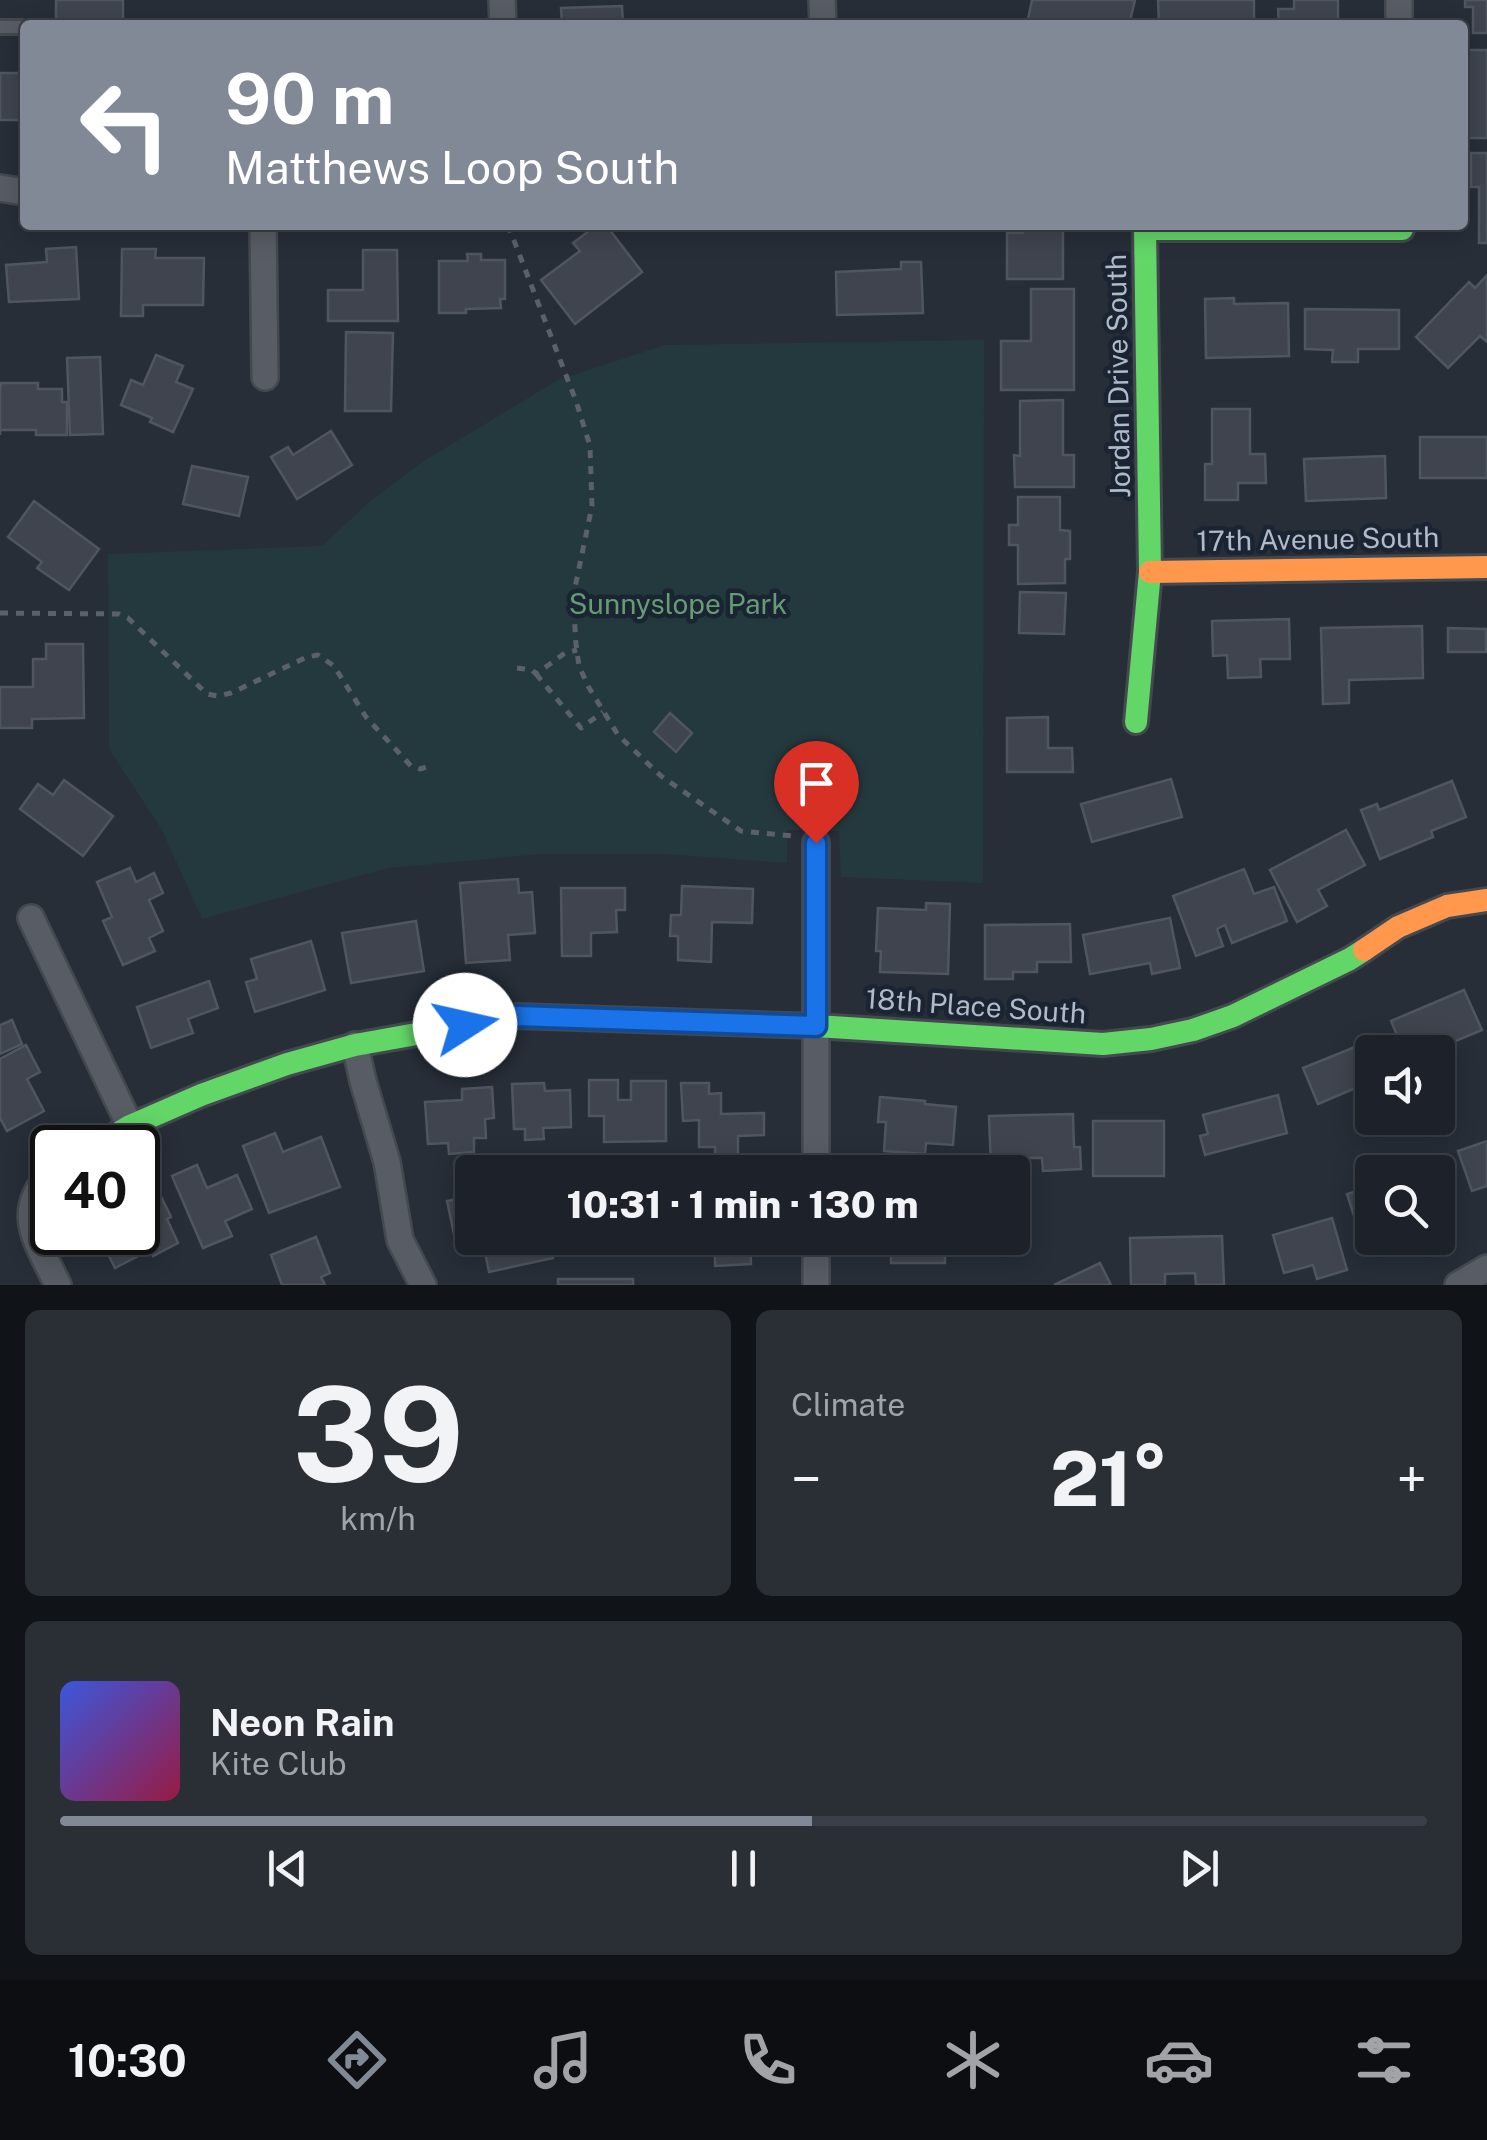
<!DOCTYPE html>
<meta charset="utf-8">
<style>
body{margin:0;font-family:"Public Sans",sans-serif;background:#2a2f36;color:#f1f3f6;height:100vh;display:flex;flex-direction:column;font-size:38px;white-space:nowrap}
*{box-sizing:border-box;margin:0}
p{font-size:32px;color:#a0a4a8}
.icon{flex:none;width:55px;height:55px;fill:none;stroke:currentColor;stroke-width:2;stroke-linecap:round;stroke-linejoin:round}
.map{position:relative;height:1285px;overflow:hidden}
.panel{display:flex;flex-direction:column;gap:25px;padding:25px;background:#101317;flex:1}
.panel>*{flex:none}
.banner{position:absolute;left:20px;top:20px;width:1448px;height:210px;border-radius:10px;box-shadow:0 5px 25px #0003,0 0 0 2px #3b3f47;background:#818996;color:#fff;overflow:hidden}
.tools{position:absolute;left:1355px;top:1035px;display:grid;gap:20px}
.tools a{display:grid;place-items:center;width:100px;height:100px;border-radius:10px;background:#1d222a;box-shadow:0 5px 25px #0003,0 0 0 2px #3b3f47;font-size:50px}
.speed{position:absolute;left:30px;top:1125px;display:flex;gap:20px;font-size:50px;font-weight:700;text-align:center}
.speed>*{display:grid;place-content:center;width:130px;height:130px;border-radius:50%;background:#1d222a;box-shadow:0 5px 25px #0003,0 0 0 2px #3b3f47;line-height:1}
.speed .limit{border:5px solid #111;border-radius:15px;background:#fff;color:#111}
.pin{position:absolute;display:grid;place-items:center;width:85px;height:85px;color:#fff;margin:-102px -42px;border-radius:50% 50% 50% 0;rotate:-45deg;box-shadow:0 0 10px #0007}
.pin .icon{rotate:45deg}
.me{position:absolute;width:110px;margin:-55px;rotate:80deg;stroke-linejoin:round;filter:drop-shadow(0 0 8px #0008)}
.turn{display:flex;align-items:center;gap:35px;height:210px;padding:0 40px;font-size:45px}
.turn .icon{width:130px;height:130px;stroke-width:2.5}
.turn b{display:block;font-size:70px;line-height:85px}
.big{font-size:75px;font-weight:800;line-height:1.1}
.panel .tile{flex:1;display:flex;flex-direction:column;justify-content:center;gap:15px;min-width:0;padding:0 35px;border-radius:15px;background:#2a2f36}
.panel .dial{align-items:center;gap:0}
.dial b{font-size:130px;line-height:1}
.song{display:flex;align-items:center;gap:30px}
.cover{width:120px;height:120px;border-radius:15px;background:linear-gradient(135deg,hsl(230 70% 55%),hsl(340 70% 35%))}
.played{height:10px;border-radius:5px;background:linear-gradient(90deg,#818996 55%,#3b3f47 55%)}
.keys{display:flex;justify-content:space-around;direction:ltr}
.heat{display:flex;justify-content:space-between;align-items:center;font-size:55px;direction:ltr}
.panel .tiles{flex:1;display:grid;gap:25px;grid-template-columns:1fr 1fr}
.tile:last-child{grid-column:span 2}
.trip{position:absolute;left:455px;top:1155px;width:575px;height:100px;border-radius:10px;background:#1d222a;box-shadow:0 5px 25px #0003,0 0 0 2px #3b3f47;font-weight:800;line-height:100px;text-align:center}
.tabs{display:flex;height:160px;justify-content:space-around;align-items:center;background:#0c0e11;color:#a0a4a8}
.tabs .icon{width:70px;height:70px}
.tabs .active{color:#818996}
.tabs b{font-size:45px;color:#f1f3f6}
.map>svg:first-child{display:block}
.green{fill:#24393e}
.building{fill:#3f444e;stroke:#4f565f;stroke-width:2.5}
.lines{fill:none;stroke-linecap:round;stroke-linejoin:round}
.lane-casing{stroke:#444950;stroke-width:18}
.street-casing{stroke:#444950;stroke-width:30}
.fast-casing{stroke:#444950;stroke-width:28}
.slow-casing{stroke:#444950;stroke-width:28}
.path{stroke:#5a6168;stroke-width:5;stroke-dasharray:8 8;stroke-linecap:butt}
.lane{stroke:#585d65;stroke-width:12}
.street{stroke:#585d65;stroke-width:25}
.fast{stroke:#63d668;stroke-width:22}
.slow{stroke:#ff974d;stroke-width:22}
.route-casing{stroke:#114b97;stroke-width:25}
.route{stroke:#1a73e8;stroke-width:18}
.labels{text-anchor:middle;stroke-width:9;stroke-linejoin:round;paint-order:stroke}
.street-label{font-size:28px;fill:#b1bac9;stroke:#1a2433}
.park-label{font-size:28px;fill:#669c73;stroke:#1a2433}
</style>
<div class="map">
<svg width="1487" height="1285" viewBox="0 0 1487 1285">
<rect width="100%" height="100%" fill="#272e38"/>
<path class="green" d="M984,340L983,883L841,877L839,831L787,830V863L663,854H542L388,868L202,919L162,830L109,749L108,554L322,546L367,504L422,462L558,380L665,345Z"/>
<g class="building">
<rect x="56" y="0" width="67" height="25"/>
<path d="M1032,0H1135L1129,25H1053L1028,19Z"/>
<path d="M1158,0H1254V25H1159Z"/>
<path d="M1294,0H1338V25H1279L1278,9H1294Z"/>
<path d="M1465,0H1487V33H1473V7H1465Z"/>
<path d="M622,6L623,25H562L561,8Z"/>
<path d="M930,20V25H897V22Z"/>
<rect x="1468" y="50" width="19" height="88"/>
<path d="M0,73H21L22,120H0Z"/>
<path d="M1471,153H1487V243H1479V187H1471Z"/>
<path d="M597,225H606L642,272L575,324L541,280L580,251L573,243Z"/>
<path d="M1023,225H1063V279H1007V233H1023Z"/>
<path d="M76,247L79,299L9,302L6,265L47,262L46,249Z"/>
<path d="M122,249H156L155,258H204L203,305H143V316H121Z"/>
<path d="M363,250H397L398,321H328V290H363Z"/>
<path d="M467,254H481V260H505V299H500L501,308L466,309V313H439V261H468Z"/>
<path d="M901,262H921L923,313L837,315L836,272L901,269Z"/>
<path d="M1487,275V342L1480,336L1448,368L1416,337L1469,282L1475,288Z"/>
<path d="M1031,289H1074V390H1001V341H1031Z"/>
<path d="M1234,298V304L1288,303L1289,356L1206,358L1205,299Z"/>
<path d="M1305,309L1399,310V349H1358V362H1332L1333,350L1305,349Z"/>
<path d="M346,332L393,333L391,411H345Z"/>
<path d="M156,355L183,366L176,382L193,389L173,432L150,422L152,418L121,405L131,380L143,385Z"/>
<path d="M100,357L103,434L70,435L67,358Z"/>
<path d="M1,383H38V389H62V402H67V435H36V430H0V435V392Z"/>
<path d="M1063,400V455H1074V487H1015L1014,455L1020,456V401Z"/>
<path d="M1212,409H1250V454H1265L1266,483H1238V500H1205V464H1212Z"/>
<path d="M331,431L352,465L297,499L271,457L288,447L293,455Z"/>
<rect x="1420" y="437" width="67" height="41"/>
<path d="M1385,456L1386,498L1306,501L1304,459Z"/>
<path d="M192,466L248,477L239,516L183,504Z"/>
<path d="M1018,497H1060V530L1070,531V559H1065V583L1018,584V545H1009V525H1018Z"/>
<path d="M34,501L99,549L69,590L37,568L42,562L8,537Z"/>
<path d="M1020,592L1066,593L1064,634L1019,633Z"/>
<path d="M1289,619L1290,659H1260L1261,677L1228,678L1227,655L1213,656L1212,621Z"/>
<path d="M1422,626L1423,678L1349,680V703L1323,704L1321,628Z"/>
<path d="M1448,628L1486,629V652H1448Z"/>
<path d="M46,644H83L84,718L32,719V728H0V687H33V659H46Z"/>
<path d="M670,713L692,733L676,752L654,732Z"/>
<path d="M1048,717V748H1072L1073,772H1007V718Z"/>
<path d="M1171,779L1182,817L1092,842L1081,804Z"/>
<path d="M64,780L113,816L83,856L20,809L38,784L53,795Z"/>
<path d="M1452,781L1466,817L1431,831L1433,837L1380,859L1361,810L1377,804L1379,810Z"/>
<path d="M1346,830L1365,865L1318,890L1327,906L1297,922L1270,870Z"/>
<path d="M130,868L136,882L154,873L163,893L149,900L163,931L149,938L155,951L123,965L103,921L112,917L97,882Z"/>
<path d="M1244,869L1254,894L1274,887L1287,921L1232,943L1225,925L1217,929L1223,946L1196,956L1173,896Z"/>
<path d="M518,879L519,893L532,892L535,933L508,935L510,960L466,963L460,883Z"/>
<path d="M682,886L753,889L752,923L712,922L711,962L678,960V936H670L671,915H681Z"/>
<path d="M561,888H625V910H616L617,932L591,933V956H562Z"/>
<path d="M926,903L950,904L948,974L880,972L881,951H876L878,908L926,910Z"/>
<path d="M1170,918L1180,968L1152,974L1150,963L1090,974L1083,935Z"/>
<path d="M416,921L424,971L351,983L342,933Z"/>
<path d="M1070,924L1071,962H1037V972H1013V979H985V925Z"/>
<path d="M311,941L325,990L255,1012L246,982L257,979L251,959Z"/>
<path d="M209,981L218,1008L188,1019L193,1033L151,1048L137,1007Z"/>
<path d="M1464,990L1482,1030L1429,1052H1404L1391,1021Z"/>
<path d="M12,1020L22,1044L0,1054V1025Z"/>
<path d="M1375,1039L1380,1052H1372V1081L1318,1104L1303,1068Z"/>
<path d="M26,1045L40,1072L27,1079L44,1111L7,1131L0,1118V1059Z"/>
<path d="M589,1080H618V1100H631V1081H666V1141L604,1142V1116H589Z"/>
<path d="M544,1083L545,1091L570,1090L571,1127L543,1128L544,1139L525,1140V1129H514L512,1084Z"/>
<path d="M681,1083H709V1094L721,1093V1114L764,1113V1135L738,1136V1157H715V1147H699V1120L683,1121Z"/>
<path d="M492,1087L494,1118L485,1119L486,1138H474V1152L449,1154L448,1143L428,1144L425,1102L462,1100V1089Z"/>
<path d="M1278,1095L1287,1133L1205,1155L1200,1136L1208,1134L1203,1115Z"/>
<path d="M880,1097L925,1101V1104L956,1107L953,1145L926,1143L925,1154L884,1151L886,1122H878Z"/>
<path d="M1073,1114L1074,1147H1080L1081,1169L1043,1171L1042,1158H1025L1026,1168L991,1169L989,1116Z"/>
<rect x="1093" y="1121" width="71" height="55"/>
<path d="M275,1133L283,1152L321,1137L340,1187L269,1213L243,1146Z"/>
<path d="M1487,1141V1186L1472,1191L1458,1151Z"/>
<path d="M197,1165L207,1188L237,1175L252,1209L225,1221L232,1236L203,1248L172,1176Z"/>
<path d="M1370,1187L1372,1194V1238H1413L1366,1253L1347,1194Z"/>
<path d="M1438,1187L1450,1225L1438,1230Z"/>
<path d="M157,1188L171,1217L167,1219L178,1243L153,1256L150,1250L115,1268L97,1232H138V1198Z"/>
<path d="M472,1196V1235L455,1239L447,1201Z"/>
<path d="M1332,1218L1347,1270L1317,1279L1313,1265L1284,1273L1273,1235Z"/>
<path d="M1222,1236L1224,1285H1196L1195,1273L1165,1274V1285H1131L1130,1238Z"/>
<path d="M316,1237L330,1273L321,1277L325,1285H282L271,1255Z"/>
<path d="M482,1238H549L553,1258L489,1272Z"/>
<path d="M697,1238H750L751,1264L715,1266V1253L697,1254Z"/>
<rect x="891" y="1238" width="54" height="25"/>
<path d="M1100,1263L1111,1285H1054Z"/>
<rect x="558" y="1279" width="75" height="6"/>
</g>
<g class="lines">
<defs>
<path id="lane" d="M0,27H22"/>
<g id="street">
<path d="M502,0L503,25"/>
<path d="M822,0L823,25"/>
<path d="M1399,0V25"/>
<path d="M0,188L25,192"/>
<path d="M263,225L265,377"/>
<path d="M31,918L130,1126"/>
<path d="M355,1045L363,1081L387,1162L400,1240L423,1285"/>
<path d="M52,1172C13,1213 37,1241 58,1285"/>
<path d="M816,1172V843"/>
<path d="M816,1238V1285"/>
<path d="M1458,1285L1487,1268"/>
</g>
<g id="fast">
<path d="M1136,722L1150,572L1145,229H1402V225"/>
<path d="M94,1148L130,1126L201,1095L287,1064L355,1045L517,1016L816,1026L1103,1044L1151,1039L1193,1030L1233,1016L1350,959L1364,950"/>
</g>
<g id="slow">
<path d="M1150,572L1487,567"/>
<path d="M1364,950L1398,927L1447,906L1487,900"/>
</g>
</defs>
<use href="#lane" class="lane-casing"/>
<use href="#street" class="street-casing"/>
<use href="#fast" class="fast-casing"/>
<use href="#slow" class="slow-casing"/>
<g class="path">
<path d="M508,225L576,401L590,446L592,506L573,597L576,644L579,666L588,686L618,735L661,776L741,831L794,836"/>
<path d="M0,613L119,614L128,618L207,694L218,696L231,693L307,657L318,655L334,666L366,717L411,766L420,769L430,766"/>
<path d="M517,668L532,670L536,674L565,653L577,650"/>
<path d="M536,674L581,728L603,712"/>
</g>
<use href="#lane" class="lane"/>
<use href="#street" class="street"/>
<use href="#fast" class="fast"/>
<use href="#slow" class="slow"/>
</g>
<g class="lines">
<defs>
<path id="route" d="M465,1025L516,1016L816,1026V843"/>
</defs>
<use href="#route" class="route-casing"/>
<use href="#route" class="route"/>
</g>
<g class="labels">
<g class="street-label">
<text transform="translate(1118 376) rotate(-91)" y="10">Jordan Drive South</text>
<text transform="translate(1318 539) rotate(-1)" y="10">17th Avenue South</text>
<text transform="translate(976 1006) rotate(4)" y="10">18th Place South</text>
</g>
<g class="park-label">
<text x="678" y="614">Sunnyslope Park</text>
</g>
</g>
</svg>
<div class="tools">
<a><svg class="icon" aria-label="sound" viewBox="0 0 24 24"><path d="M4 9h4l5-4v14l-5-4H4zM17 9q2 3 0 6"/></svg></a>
<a><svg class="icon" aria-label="search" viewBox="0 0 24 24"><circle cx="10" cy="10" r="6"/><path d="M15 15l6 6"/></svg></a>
</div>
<div class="speed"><div class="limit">40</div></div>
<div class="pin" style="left:816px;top:843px;background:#d93025"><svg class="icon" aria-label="arrive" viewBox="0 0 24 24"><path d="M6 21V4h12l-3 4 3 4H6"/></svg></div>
<svg class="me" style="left:465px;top:1025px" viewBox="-20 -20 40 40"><circle r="19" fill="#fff"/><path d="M0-13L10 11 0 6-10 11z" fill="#1a73e8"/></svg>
<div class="trip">10:31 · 1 min · 130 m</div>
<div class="banner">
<div class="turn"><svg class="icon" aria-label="left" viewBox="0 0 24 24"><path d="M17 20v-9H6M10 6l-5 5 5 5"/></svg><div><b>90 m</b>Matthews Loop South</div></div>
</div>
</div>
<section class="panel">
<div class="tiles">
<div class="tile dial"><b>39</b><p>km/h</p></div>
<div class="tile"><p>Climate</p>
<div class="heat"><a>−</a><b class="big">21°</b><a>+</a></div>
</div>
<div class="tile">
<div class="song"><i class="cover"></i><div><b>Neon Rain</b><p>Kite Club</p></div></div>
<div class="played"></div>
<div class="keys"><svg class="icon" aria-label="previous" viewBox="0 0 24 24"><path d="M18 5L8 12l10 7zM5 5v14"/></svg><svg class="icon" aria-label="pause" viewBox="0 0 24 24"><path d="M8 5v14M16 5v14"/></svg><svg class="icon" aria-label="next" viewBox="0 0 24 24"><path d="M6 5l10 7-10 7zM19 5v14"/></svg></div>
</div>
</div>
</section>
<nav class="tabs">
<b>10:30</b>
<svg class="icon active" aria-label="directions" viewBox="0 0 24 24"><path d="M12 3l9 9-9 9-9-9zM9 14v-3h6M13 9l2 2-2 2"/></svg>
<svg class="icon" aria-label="music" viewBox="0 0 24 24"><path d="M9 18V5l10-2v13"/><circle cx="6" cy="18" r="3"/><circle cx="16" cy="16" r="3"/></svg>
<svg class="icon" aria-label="phone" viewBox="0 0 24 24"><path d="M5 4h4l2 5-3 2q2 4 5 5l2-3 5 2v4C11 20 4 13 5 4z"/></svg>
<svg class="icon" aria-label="climate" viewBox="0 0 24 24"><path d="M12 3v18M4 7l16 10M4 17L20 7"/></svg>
<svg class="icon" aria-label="car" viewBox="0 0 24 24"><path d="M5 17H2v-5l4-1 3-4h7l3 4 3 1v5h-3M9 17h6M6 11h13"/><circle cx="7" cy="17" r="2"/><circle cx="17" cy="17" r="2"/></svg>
<svg class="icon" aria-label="filters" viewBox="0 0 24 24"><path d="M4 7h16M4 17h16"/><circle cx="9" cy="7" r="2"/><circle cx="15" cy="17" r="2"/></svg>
</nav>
